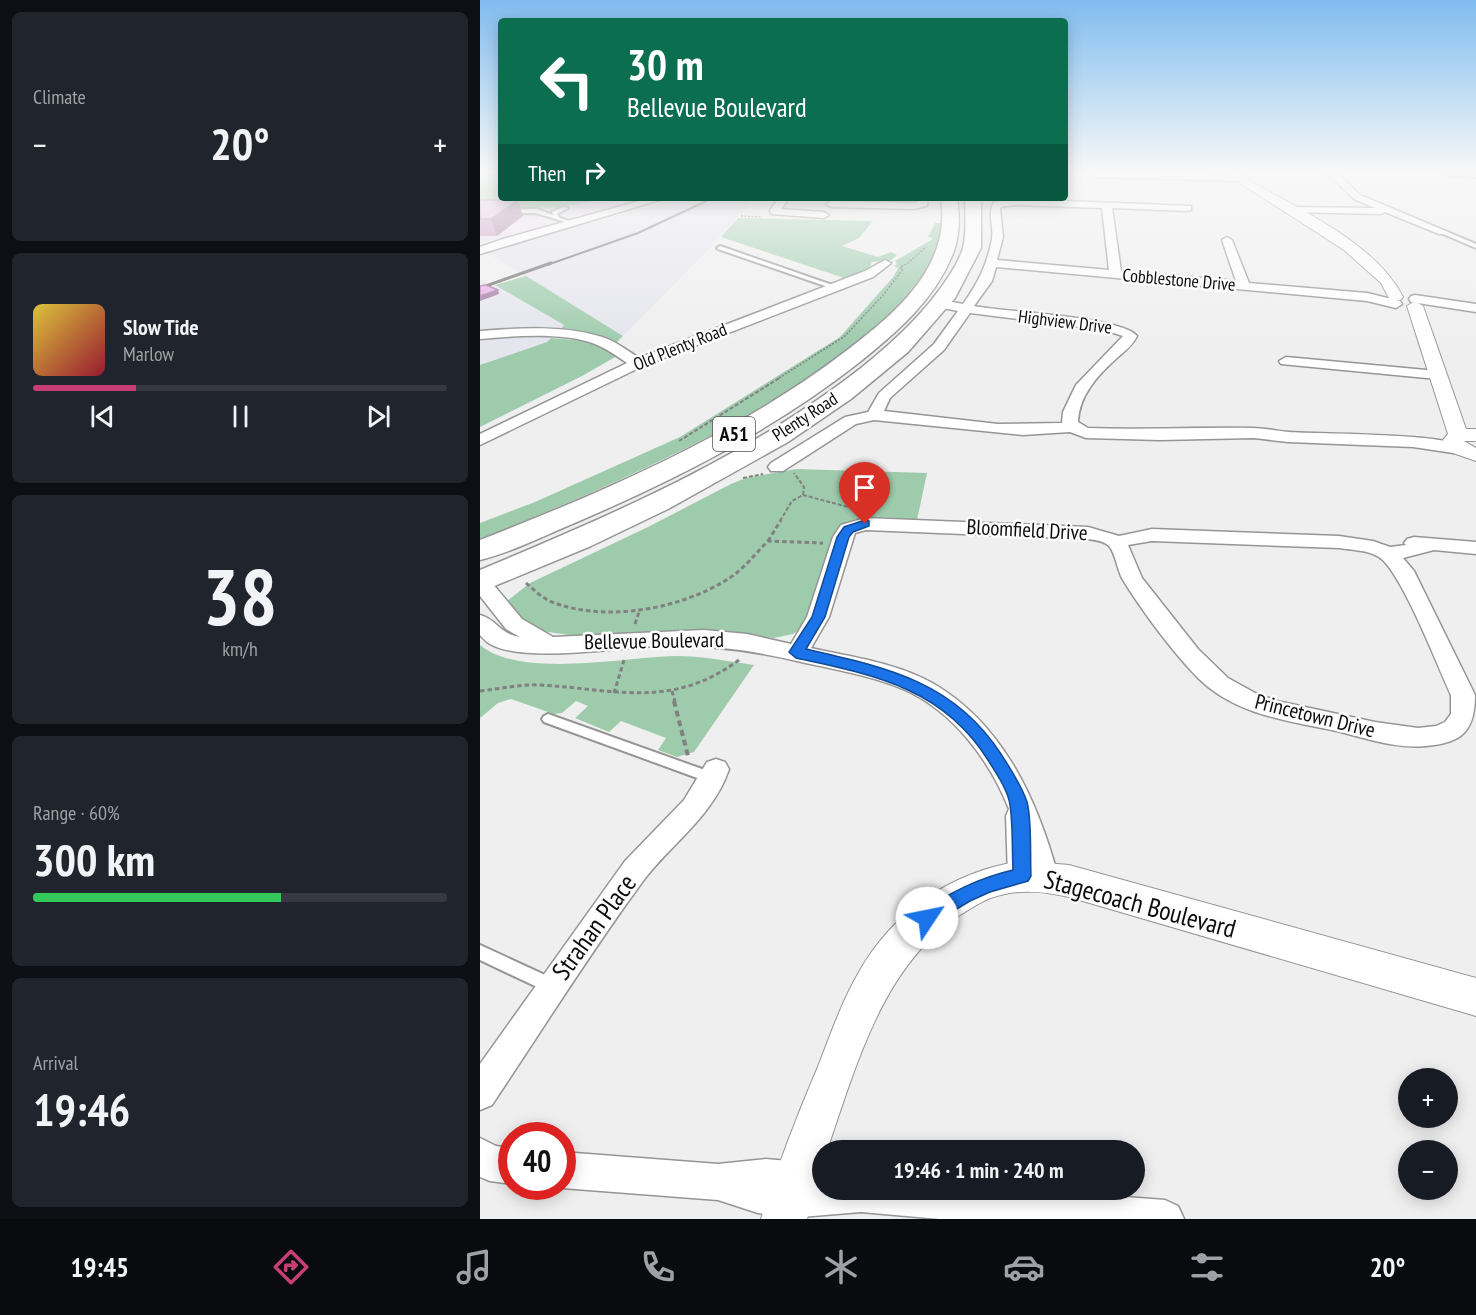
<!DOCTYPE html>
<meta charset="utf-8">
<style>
body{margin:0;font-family:"PT Sans Narrow",sans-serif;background:#20242c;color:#f1f3f6;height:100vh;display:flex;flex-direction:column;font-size:22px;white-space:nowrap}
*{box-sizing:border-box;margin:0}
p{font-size:20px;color:#9ea1a6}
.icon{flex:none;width:33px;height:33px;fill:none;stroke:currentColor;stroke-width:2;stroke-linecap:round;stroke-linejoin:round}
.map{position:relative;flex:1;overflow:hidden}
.sheet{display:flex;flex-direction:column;gap:12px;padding:12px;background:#0d0f14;width:480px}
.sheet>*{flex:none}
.guide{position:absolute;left:18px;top:18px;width:570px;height:183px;border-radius:6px;box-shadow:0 3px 15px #0003;background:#0b6e4f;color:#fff;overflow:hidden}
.tools{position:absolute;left:918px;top:1068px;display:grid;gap:12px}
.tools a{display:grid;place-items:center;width:60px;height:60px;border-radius:50%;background:#171b24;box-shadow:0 3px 15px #0003;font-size:30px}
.speed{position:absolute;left:18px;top:1122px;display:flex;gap:12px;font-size:30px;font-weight:700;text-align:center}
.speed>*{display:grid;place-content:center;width:78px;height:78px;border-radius:50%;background:#171b24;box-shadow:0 3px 15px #0003;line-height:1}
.speed .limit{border:9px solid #d22;background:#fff;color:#111}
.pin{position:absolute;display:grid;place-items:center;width:51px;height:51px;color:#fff;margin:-62px -26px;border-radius:50% 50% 50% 0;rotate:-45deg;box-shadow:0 0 6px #0007}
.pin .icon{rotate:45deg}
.me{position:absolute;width:66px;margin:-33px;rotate:56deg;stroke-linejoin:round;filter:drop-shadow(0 0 4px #0008)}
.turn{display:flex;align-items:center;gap:21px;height:126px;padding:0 30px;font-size:27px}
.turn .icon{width:78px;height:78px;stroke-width:2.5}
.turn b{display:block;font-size:42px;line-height:51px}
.then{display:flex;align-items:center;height:57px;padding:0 30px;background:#0003;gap:12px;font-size:22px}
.big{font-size:45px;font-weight:700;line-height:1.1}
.sheet .widget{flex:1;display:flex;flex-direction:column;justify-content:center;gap:9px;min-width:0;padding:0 21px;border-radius:9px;background:#20242c}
.sheet .dial{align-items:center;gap:0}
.dial b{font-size:78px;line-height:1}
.song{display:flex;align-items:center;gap:18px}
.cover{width:72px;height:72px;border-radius:9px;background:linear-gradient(135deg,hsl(50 70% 55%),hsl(350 70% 35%))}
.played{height:6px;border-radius:3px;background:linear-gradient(90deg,#c73e77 25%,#363941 25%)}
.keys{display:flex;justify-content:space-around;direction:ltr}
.heat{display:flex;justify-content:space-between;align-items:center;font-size:33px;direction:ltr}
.charge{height:9px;border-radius:4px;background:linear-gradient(90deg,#34c759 60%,#363941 0)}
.trip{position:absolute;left:332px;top:1140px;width:333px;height:60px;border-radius:30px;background:#171b24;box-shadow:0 3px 15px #0003;font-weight:700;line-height:60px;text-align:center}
.dock{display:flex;height:96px;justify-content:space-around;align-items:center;background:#090b0e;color:#9ea1a6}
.dock .icon{width:42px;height:42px}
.dock .active{color:#c73e77}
.dock b{font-size:27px;color:#f1f3f6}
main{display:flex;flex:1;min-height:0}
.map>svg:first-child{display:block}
.built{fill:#e5e5ee}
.education{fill:#ede0f4}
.green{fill:#9ecbac}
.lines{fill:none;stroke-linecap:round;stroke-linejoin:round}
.service-casing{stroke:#959596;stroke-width:4}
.minor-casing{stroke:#959596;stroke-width:3}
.tertiary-casing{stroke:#959596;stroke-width:2}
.trunk-casing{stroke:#959596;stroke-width:3}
.path-far3{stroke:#818181;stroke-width:1.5;stroke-dasharray:2 1.5;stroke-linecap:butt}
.path-far2{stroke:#818181;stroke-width:2;stroke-dasharray:4 2;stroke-linecap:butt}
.path-far1{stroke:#818181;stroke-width:3;stroke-dasharray:4.5 3;stroke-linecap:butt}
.path{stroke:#818181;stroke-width:4;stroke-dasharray:6 4;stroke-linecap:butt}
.service{fill:#fff;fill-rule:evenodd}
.minor{fill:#fff;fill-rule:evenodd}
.tertiary{fill:#fff;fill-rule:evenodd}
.trunk{fill:#fff;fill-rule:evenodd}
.rail-far1{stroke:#6b6b6b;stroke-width:2}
.rail{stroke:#6b6b6b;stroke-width:3}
.wall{fill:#c896c6}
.shaded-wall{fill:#a27aa1}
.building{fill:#e8afe6;stroke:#a27aa1;stroke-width:1.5}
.route{fill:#1a73e8;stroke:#114b97;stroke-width:1.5}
.labels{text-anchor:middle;stroke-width:5;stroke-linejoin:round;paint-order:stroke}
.far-street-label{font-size:18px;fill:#0c0c0c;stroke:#fcfcfd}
.shield{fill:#fcfcfd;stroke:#545454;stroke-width:1.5}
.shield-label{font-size:20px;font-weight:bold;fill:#0c0c0c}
.street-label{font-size:21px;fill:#0c0c0c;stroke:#fcfcfd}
.near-street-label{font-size:26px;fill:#0c0c0c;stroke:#fcfcfd}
</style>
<main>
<section class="sheet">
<div class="widget"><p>Climate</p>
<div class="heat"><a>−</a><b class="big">20°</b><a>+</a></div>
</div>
<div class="widget">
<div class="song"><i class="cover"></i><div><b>Slow Tide</b><p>Marlow</p></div></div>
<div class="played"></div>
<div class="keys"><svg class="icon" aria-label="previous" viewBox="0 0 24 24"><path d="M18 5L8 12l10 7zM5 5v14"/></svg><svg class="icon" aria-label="pause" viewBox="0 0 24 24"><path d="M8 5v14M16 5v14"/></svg><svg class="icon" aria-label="next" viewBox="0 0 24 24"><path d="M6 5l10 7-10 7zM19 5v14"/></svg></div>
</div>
<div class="widget dial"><b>38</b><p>km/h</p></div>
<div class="widget"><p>Range · 60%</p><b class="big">300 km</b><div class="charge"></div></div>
<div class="widget"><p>Arrival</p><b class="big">19:46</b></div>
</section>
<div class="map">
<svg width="996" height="1219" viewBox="0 0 996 1219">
<rect width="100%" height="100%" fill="#efeff0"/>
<g class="built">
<path d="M199,198H275L230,248L143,336L6,252Z"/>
<path d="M0,279L15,285L85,325L67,342L0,365Z"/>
</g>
<path class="education" d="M0,174H21V198H167L0,243Z"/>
<g class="green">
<path d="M12,174H21V198H127L77,208L0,211V177Z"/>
<path d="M258,218L393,221L379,238L362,246L398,257L411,252L417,255L411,260L392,262L388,271L367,279L241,237Z"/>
<path d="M455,223H463C446,359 115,493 0,539V523L55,502L200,437L360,337L414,276L418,268L414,266L417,264L415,261L453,239L447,236L450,234Z"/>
<path d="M46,276L143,336L135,344L78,332L84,325L15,285Z"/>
<path d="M71,338L106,341L137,356L102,376L0,427V365L67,342Z"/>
<path d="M316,469L447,473L437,520C412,519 377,510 358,529L331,616L322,628L313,634L294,638L233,631L97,636L61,631L46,625L27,601L50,583L168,527L251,484L266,478Z"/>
<path d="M0,645C40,679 144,657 195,656C222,656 248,661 274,665L214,752L197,757L178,750L186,738L141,721L129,732L95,718L108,706L96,701L82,713L74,714L31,699L18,703L0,718Z"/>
</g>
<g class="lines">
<defs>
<g id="service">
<path d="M3,174H10L0,178V175Z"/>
<path d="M967,174L996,175V177L969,175Z"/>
<path d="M83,207L88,208L77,214L80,218L92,222V224L56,213L0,214V210L57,209L73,215L72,212Z"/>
<path d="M961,231H965L996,244V248L961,233Z"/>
<path d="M240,246L355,286L356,287L351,288L238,249L237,248Z"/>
<path d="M68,714L236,774L237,778L236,782L231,783L64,722L62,719L64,716Z"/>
<path d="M0,945L78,981L80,986L78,991L72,994L0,960Z"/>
</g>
<g id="minor">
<path d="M611,174C633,174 751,171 762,178L757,181L615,177Z"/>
<path d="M848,174H858L880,195L968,232L967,234H959L905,212L901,214L805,212V208L809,207L895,208L874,199Z"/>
<path d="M170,198H186L0,254V247L23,239Z"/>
<path d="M299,198H309L301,209L344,212L349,215L344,218L291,214L290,210Z"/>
<path d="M438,198H448L447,206L434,209L351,207L346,204L351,201L434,203L438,202Z"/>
<path d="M535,199L711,206V210L707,211L632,208L641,271L756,281L742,240L747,237L752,240L769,283L887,293L920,301L922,304L916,308L887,301L516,267L512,281L494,306C524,312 644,317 657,336C653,345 645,351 638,357C618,375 599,395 598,422L608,428C663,430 718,427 772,428C784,428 797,431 809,432C835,434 977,433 988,449L980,454L933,447L808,442L774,438L680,440L606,438L590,432L543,435L394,420L376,424L303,471H291L288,467L291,463L365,417L388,412L399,393L454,344L478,311L458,307L456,304L462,300L483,304C498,283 507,265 512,239C514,226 507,214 514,202ZM535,205L622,208L629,270L517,260L523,237L520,209L521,207ZM490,313L624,330L643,336L596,385L583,412L582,423L518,424L404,411L410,398L464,350Z"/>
<path d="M405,260L411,263L393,277L163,366L0,445V434L147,363C137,356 127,349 115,344C83,332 34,336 0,339V331C39,328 84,325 122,337C135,341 147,350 159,358L385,271Z"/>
<path d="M935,295L996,304V312L931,302L929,299L931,296Z"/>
<path d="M806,357L957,371L964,375L957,379L801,364L799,361Z"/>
<path d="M385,518L608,527L639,536L672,529L859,536L893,541L910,547L926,545L924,543L927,539L934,537L996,542V554L954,550L923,558L934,571L995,695C995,731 982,743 946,746C917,749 888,739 861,732C811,721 756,716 718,678C692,651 662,611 643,580C637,570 636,554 629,546C624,541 615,540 608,539L386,530L375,533L349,617L331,648C371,657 418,663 454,684C524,725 558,802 578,876L574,885L564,889L553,883L542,889L532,885L528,876L526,816L529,809C509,759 473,711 423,689C389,675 352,669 317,661C270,650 226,644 177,646C137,648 43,663 10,644C6,642 3,638 0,635V615C18,620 19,634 40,637L26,629L0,596V575L7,577L42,619L73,637L224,630L267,634L311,644L327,617L353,537L361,525ZM672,541L859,548C872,550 888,550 899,557C921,571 958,667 971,695V714L965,722L956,726L938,728L895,722L797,701L775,693L748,678L718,649L662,578L648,545Z"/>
<path d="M236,759L245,762L249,769C234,815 191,844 163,881C110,953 62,1030 12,1105L0,1110V1064L145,861L204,800L227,762Z"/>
<path d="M0,1138L16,1146L32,1148V1184L10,1181L0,1177Z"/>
<path d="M82,1152L238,1164L286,1159L342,1164V1190H553L685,1200L698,1206L704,1219H460L381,1212L309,1218L278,1213L238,1200L82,1188L78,1186H82Z"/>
</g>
<g id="tertiary">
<path d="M746,174H759C812,207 894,240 923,297L920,300H910L901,283L864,250Z"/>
<path d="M935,301L943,306L986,429H996V441H984L996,448V461L973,453L963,440L968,434L927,306Z"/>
<path d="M543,861L589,865L996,978V1016L589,897C566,892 544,889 521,895C506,898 493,907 480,915C402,966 376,1067 347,1150H342V1167L327,1219H281C297,1168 316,1118 337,1069C350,1036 361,1003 379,972C413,911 474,870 543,861Z"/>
</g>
<g id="trunk">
<path d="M461,198H477C480,218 480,237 472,256C454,300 417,332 381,361C295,429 197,479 97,522C65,535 33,552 0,560V540C128,490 256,435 366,351C396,328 429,302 448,268C460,246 465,223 461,198Z"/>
<path d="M485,198H501V248L475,298L428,352L371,399L308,442L188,509L111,546L0,592V570C110,524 218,478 318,413C360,385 400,356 435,319C451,302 476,271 483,248C487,233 485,213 485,198Z"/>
</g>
</defs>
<use href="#service" class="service-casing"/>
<use href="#minor" class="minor-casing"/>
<use href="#tertiary" class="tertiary-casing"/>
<use href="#trunk" class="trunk-casing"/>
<g class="path-far3">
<path d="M261,216L282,217"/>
<path d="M421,266L427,264L446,247"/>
<path d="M299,378L365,336L404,294L423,269L420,267"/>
</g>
<g class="path-far2">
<path d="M199,441L301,377"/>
<path d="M263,478L283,474"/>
<path d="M323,495L379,510"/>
<path d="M300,521L312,501L323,495L324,487L314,473"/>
</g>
<g class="path-far1">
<path d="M288,541L301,520"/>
<path d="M46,583C54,590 62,598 72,602C125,623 201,609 248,579C264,569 275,554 288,541L343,543"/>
<path d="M155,624L160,609"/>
<path d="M0,691C20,689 40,684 60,685C135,689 191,710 259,660"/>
<path d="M192,691L195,702"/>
<path d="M134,693L145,657"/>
</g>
<path class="path" d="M194,701L208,756"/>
<use href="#service" class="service"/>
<use href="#minor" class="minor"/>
<use href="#tertiary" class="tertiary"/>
<use href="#trunk" class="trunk"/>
<path class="rail-far1" d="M67,265L158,233L233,198"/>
<path class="rail" d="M0,288L71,263"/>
</g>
<path class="wall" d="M0,200L43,216L17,236H0Z"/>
<g class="shaded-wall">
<path d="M38,200L43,216L17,236L11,219Z"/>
<path d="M18,290L19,294L0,301V296Z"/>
</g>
<g class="building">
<path d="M0,200H38L11,219H0Z"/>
<path d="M6,285L18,290L0,296V286Z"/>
</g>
<linearGradient id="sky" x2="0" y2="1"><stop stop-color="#80bcef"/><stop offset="0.5" stop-color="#f8f8f8"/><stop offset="1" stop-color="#f8f8f8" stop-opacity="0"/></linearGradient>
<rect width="996" height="345" fill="url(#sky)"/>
<path class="route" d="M385,520L389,521V526L373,532L369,537L345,617L326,649C405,667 474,681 521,754C530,768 542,786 547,802C552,820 550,856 551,876L548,881L510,892L490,901L447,927L440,925L437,918L440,912C470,893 498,878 533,870C532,849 533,826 530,805C528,790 516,773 508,760C463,688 394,675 316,658L309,652L332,617L357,537L364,527Z"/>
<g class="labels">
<g class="far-street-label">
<text transform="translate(699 280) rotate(5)" y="6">Cobblestone Drive</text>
<text transform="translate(585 322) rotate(7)" y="6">Highview Drive</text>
<text transform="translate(200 347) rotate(-22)" y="6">Old Plenty Road</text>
<text transform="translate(325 417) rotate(-33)" y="6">Plenty Road</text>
</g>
<rect class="shield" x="233" y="417" width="42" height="34" rx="4.5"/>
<g class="shield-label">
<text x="254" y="441">A51</text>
</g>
<g class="street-label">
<text transform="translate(547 530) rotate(3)" y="7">Bloomfield Drive</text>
<text transform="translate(174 641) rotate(-1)" y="7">Bellevue Boulevard</text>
<text transform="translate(835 716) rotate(14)" y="7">Princetown Drive</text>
</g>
<g class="near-street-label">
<text transform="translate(660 904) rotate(15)" y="9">Stagecoach Boulevard</text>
<text transform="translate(114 927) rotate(-54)" y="9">Strahan Place</text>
</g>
</g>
</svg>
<div class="tools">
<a>+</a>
<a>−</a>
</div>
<div class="speed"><div class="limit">40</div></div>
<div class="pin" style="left:385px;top:524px;background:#d93025"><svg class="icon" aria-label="arrive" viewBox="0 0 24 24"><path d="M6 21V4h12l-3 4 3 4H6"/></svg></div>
<svg class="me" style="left:447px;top:918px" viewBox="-20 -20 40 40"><circle r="19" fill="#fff"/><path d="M0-13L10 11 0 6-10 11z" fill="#1a73e8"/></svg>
<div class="trip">19:46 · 1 min · 240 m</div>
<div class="guide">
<div class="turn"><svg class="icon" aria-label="left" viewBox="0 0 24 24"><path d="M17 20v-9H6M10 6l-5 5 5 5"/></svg><div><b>30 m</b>Bellevue Boulevard</div></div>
<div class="then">Then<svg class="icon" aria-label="right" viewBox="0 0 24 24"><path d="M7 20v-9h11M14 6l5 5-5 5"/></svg></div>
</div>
</div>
</main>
<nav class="dock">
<b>19:45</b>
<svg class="icon active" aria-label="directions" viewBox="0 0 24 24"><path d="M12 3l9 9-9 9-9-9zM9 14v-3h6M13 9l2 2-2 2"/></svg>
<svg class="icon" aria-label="music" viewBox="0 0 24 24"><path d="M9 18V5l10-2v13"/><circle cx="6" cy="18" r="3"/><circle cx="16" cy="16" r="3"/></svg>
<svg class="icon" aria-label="phone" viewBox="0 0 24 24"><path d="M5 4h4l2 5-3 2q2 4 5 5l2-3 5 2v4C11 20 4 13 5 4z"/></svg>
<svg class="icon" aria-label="climate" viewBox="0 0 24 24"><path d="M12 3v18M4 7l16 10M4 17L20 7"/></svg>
<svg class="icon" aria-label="car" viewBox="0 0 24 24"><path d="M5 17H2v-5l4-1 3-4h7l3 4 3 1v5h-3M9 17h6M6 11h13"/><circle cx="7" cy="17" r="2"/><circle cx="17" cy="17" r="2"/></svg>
<svg class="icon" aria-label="filters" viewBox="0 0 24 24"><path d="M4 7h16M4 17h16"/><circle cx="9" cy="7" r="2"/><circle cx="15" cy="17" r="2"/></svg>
<b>20°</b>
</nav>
